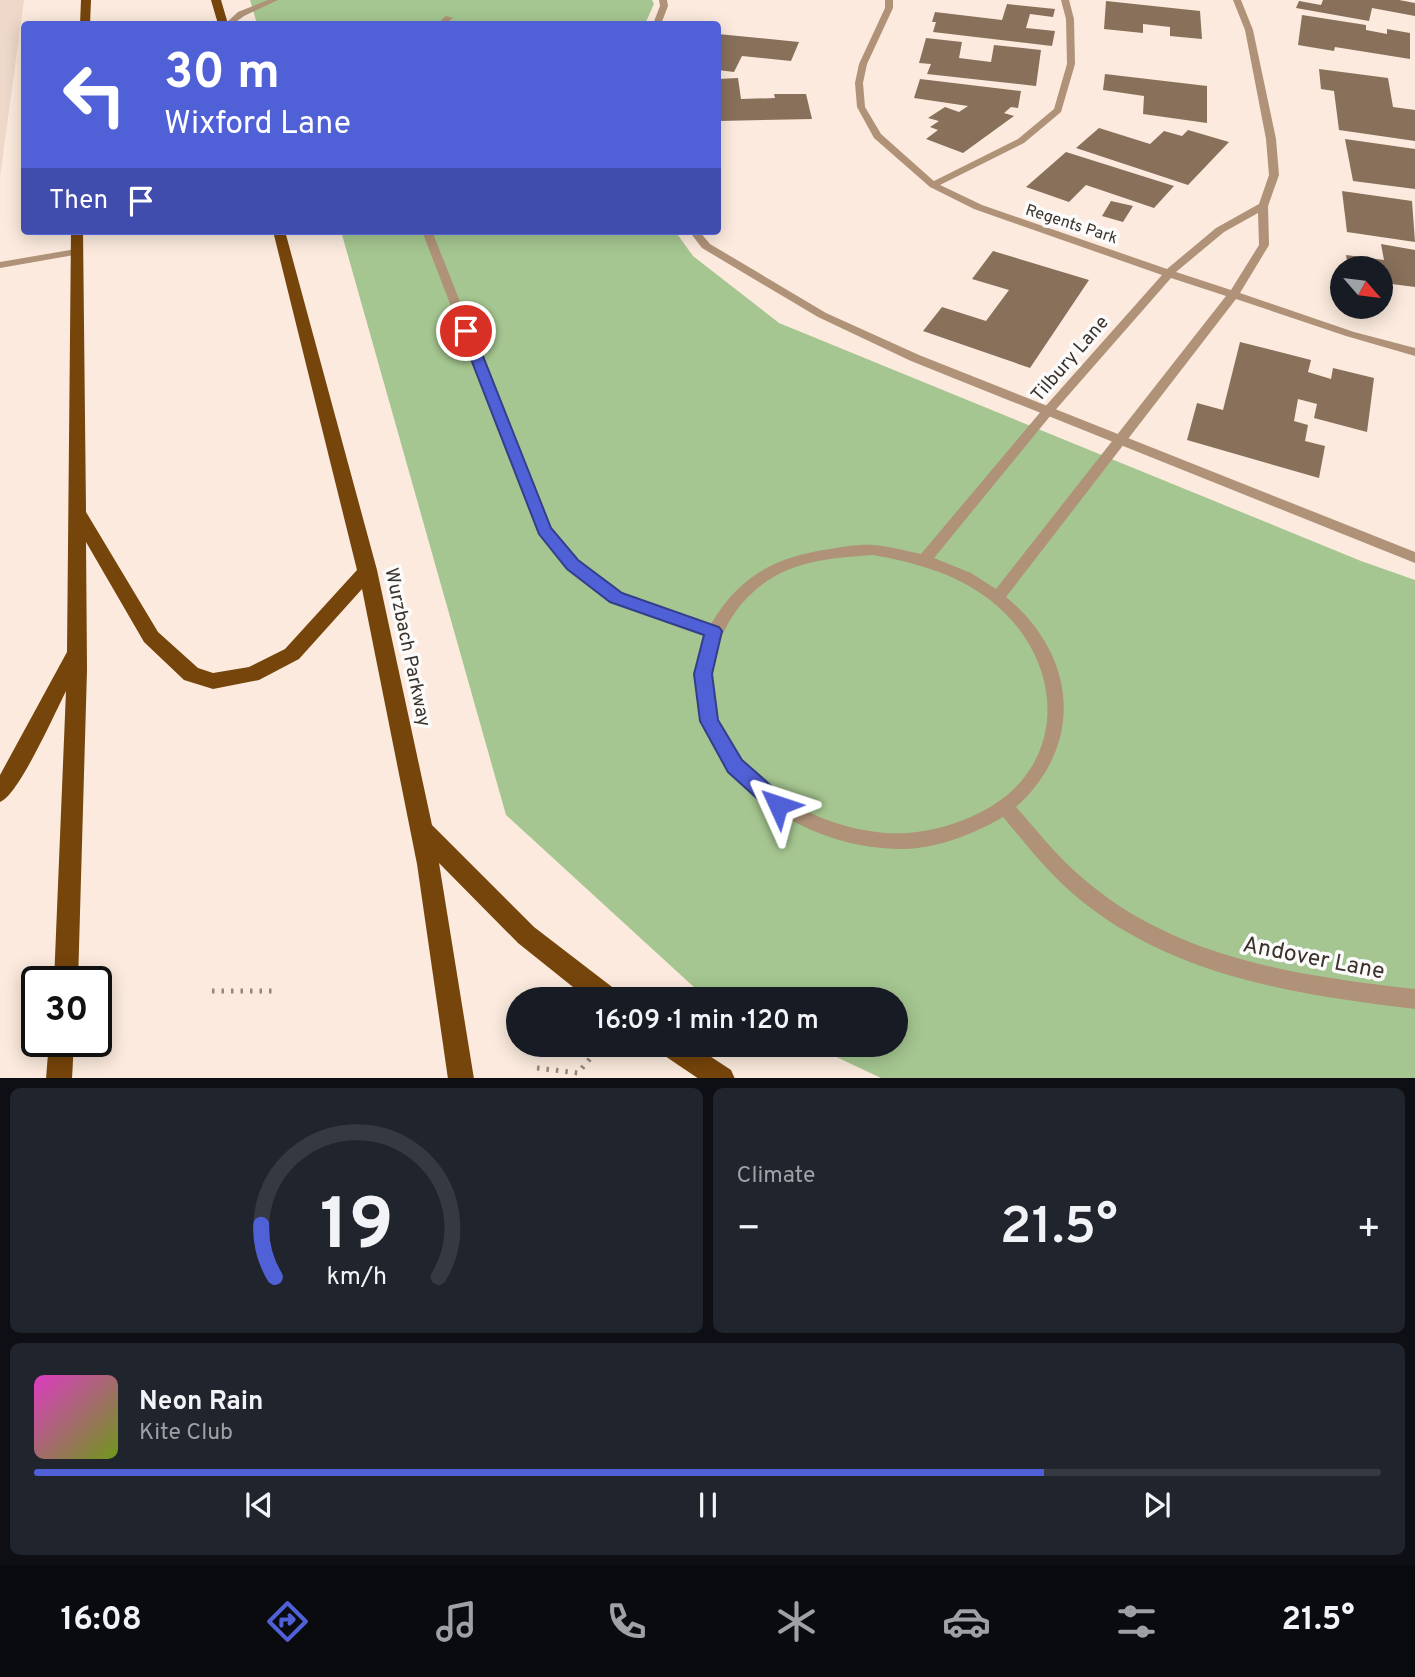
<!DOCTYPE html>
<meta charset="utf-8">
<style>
body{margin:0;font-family:Overpass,sans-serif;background:#20242c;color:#f1f3f6;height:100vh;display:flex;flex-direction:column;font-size:26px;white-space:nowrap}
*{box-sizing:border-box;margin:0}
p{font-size:23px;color:#9ea1a6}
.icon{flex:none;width:38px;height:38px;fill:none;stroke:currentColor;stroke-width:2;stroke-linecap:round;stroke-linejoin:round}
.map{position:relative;height:1078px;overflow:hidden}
.sheet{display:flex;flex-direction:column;gap:10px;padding:10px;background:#0d0f14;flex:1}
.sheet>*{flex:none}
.hud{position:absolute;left:21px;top:21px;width:700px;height:214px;border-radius:7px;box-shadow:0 4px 18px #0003;background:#5061d7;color:#fff;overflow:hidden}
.needle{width:46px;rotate:118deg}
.fabs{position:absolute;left:1330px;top:256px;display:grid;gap:14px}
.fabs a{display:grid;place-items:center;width:63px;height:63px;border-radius:50%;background:#171b24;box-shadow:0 4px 18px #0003;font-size:35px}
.speed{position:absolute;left:21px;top:966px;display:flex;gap:14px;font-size:35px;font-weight:700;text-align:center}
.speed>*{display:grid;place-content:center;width:91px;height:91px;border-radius:50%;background:#171b24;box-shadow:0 4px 18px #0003;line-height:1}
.speed .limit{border:4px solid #111;border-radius:10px;background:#fff;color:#111}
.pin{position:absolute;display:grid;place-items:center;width:60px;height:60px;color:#fff;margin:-30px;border:4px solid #fff;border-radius:50%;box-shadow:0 2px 7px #0007}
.me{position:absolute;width:77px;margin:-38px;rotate:312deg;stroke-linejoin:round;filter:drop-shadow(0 0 5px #0008)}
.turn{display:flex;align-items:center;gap:24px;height:147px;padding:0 28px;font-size:32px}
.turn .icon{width:91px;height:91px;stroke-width:2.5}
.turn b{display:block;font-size:49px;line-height:60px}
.then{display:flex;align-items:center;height:66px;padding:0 28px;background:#0003;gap:14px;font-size:26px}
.big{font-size:52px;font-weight:600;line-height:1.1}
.sheet .card{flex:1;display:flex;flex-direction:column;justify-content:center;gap:10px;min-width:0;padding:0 24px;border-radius:10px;background:#20242c}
.sheet .dial{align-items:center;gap:0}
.dial svg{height:182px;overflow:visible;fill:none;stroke:#363941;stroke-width:7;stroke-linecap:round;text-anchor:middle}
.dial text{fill:#f1f3f6;stroke:none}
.song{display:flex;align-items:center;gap:21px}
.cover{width:84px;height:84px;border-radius:10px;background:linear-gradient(135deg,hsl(310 70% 55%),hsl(80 70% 35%))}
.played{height:7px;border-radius:4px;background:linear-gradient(90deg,#5061d7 75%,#363941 75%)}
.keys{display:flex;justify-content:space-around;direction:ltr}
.heat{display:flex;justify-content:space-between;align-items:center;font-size:38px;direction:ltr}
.sheet .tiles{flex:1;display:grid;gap:10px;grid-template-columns:1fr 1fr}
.card:last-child{grid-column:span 2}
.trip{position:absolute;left:506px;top:987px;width:402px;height:70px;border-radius:35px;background:#171b24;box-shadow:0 4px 18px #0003;font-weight:600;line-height:70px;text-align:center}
.dock{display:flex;height:112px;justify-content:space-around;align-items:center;background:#090b0e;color:#9ea1a6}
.dock .icon{width:49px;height:49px}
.dock .selected{color:#5061d7}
.dock b{font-size:32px;color:#f1f3f6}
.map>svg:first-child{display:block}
.commercial{fill:#edd8ca}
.green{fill:#a5c690}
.building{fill:#88705b}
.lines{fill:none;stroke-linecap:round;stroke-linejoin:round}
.path{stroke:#94877c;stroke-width:5;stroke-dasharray:2.5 7;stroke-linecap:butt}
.service{fill:#af9278;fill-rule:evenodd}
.minor{fill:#af9278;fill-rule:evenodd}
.primary{fill:#76450b;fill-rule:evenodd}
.route{fill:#5061d7;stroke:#343f8c;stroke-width:2}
.labels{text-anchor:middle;stroke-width:7;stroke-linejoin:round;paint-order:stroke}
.far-street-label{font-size:16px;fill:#3c3229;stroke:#fbfbfb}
.street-label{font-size:19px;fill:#3c3229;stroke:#fbfbfb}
.near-street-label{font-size:23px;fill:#3c3229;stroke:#fbfbfb}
</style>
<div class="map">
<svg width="1415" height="1079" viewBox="0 0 1415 1079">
<rect width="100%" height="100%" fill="#fbeadd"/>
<path class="commercial" d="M0,0H24L0,177Z"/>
<g class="green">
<path d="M250,0H652L654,4L645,24H257Z"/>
<path d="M341,231H675L693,256L779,323L1361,561L1415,580V1078H881L811,1045H896V999H717L696,989L506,815Z"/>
</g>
<g class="building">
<path d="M1323,0H1399L1415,3V16L1372,8L1369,21L1296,8L1299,1L1321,5Z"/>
<path d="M1106,1L1200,11L1202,39L1170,36V27L1143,24V33L1104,29Z"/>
<path d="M1007,4L1055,9L1053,17L1030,14L1026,28L1055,31L1052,46L933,32L936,22H932L935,12L1002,20Z"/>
<path d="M1302,15L1366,25V30L1387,34V29L1410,33V59L1335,47L1334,51L1298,45Z"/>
<path d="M718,34L799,42L791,61L742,56L734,72L718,70Z"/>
<path d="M926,38L962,42L959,58L991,62L994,45L1041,50L1036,86L927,74L931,64L919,63Z"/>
<path d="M1319,69L1388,78L1393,107L1415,110V141L1339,130L1334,91L1321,89Z"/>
<path d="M1105,74L1207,86V123L1143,114L1144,96L1103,90Z"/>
<path d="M738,78L741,99L775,98L774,94H806L812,119L718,121V79Z"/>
<path d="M920,79L1021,91L1018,108L1011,107L1004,113L1014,116L963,153L926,139L938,130L930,127L939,121L928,118L945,107L959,112L968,106L914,98Z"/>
<path d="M1099,128L1150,144L1164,131L1182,136L1188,130L1229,142L1188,185L1076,148Z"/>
<path d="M1345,139L1415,149V189L1353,181Z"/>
<path d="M1066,152L1174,186L1154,208L1086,185L1069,202L1026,187Z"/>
<path d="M1342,191L1412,201L1415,242L1347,232Z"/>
<path d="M1111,201L1133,206L1123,222L1102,216Z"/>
<path d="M1381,244L1415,250V287L1384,283L1387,297L1381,296V268H1348L1346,255L1384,260Z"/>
<path d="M993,251L1089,280L1030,368L923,331L942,307L986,321L1009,290L972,279Z"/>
<path d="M1240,342L1311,360L1308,372L1331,379L1333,368L1374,378L1367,432L1314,418L1317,404L1298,399L1294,421L1308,425L1305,441L1325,446L1319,478L1187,440L1197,403L1223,410Z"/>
</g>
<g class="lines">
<g class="path">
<path d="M212,991H272"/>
<path d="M537,1068L578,1073L598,1049"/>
</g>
<g class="service">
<path d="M659,0H667L668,6L661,24H653L660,6Z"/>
<path d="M1061,0H1069L1074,19L1075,64L1061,112L1024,143L936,187H930V183L1018,139L1054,109L1067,64L1066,19Z"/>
<path d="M689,231H699L710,244L826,313L919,355L1415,552V563L911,361L818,317L702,248Z"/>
<path d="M76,249L80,250V254L0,268V262Z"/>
</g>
<g class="minor">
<path d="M268,0H278L244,16L233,24H225L238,12Z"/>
<path d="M885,0H893V8L867,64L863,83L865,107L881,134L936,183L982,205L1167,269L1216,228L1259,204L1269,175L1266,139L1245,30L1233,0H1241L1253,30L1276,139L1279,175L1268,206L1269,245L1240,293L1354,332L1415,348V356L1346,336L1236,299L1006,597C1077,655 1085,745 1016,807C1039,833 1060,860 1086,881C1178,959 1300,976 1415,989V1009C1295,995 1165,975 1071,892C1046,870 1025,843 1003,817C972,835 934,850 897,849C788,847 663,755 706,635L611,602L568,568L537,530L422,231H432L550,528L578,560L621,594L711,624C739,576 775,557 830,549C843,547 859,544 873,545C889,546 905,551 921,554L1043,409L1162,275L974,209L930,187L874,138L857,107L855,83L859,64L885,8ZM1258,213L1259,245L1231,290L1176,272L1224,232ZM1171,278L1226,296L996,589L971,573L934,558L1051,415ZM873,555C916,563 955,573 990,600C1066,659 1071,768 979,813C957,824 932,831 908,833C841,837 760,799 727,740C693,678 721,600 785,571C812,559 844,557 873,555Z"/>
<path d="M446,16L453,18L445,24H437Z"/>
</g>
<g class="primary">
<path d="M81,0H91L90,24H80Z"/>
<path d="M211,0H221L228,24H218Z"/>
<path d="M71,231H83L86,512L158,632L198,668L213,673L249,667L285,649L357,570L273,231H285L377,570L432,825L534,927L616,990L619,999H588L518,943L439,863L474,1079H448L417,864L362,589L299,659L259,680L213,689L184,680L144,642L86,542L87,670L78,982H54L66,691C55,713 18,796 0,802V775L67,652Z"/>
<path d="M49,1041H74L72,1079H46Z"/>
<path d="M658,1045H693L731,1070L735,1079H699L662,1054Z"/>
</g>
</g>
<path class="route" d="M466,327L473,331L551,528L578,560L622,593L719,627L722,631L712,674L718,720L742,760L785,798L787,805L785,811L778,813L771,811L728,772L700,721L694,674L704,635L610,602L567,569L539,534L460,331Z"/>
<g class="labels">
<g class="far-street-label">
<text transform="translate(1072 223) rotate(18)" y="6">Regents Park</text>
</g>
<g class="street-label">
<text transform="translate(1069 358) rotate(-49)" y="7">Tilbury Lane</text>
<text transform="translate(409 647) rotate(78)" y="7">Wurzbach Parkway</text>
</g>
<g class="near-street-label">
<text transform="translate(1314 957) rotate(11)" y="8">Andover Lane</text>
</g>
</g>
</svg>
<div class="fabs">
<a><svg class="needle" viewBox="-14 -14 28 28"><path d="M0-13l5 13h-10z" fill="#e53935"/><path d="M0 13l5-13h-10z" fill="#9ea1a6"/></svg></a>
</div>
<div class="speed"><div class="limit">30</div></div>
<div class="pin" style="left:466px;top:331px;background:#d93025"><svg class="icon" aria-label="arrive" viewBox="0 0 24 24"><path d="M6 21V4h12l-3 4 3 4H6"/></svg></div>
<svg class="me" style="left:778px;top:805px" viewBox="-20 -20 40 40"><path d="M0-17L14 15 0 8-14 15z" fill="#5061d7" stroke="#fff" stroke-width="4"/></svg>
<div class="trip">16:09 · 1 min · 120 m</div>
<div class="hud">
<div class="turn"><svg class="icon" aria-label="left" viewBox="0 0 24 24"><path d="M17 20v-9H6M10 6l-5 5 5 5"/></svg><div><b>30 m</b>Wixford Lane</div></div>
<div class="then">Then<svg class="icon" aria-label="arrive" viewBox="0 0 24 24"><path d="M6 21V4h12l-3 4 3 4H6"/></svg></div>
</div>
</div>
<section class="sheet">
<div class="tiles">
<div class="card dial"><svg viewBox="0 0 100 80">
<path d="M14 69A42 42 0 1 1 86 69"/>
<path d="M14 69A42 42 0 0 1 8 46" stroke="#5061d7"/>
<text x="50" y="56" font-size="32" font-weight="700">19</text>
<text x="50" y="72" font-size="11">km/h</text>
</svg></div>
<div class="card"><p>Climate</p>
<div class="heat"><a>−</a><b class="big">21.5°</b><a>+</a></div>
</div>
<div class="card">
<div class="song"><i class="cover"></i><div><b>Neon Rain</b><p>Kite Club</p></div></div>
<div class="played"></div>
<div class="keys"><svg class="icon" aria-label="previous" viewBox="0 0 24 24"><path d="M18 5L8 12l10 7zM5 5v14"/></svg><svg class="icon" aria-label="pause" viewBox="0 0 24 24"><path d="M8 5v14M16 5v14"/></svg><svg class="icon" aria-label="next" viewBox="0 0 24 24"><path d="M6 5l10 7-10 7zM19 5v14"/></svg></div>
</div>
</div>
</section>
<nav class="dock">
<b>16:08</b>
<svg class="icon selected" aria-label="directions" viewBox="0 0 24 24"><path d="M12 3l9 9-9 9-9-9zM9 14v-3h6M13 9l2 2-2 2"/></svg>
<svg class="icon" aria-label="music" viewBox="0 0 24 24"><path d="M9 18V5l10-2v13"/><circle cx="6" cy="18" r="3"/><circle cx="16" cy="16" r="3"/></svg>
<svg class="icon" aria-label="phone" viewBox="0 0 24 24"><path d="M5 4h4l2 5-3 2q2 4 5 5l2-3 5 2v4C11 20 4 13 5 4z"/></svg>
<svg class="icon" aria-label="climate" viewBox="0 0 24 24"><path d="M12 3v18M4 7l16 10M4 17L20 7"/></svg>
<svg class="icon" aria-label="car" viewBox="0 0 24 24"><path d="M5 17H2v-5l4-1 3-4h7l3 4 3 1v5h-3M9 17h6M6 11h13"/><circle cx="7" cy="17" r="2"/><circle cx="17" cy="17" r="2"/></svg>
<svg class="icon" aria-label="filters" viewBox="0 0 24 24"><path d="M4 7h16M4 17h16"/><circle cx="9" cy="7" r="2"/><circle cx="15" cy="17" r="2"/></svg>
<b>21.5°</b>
</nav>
